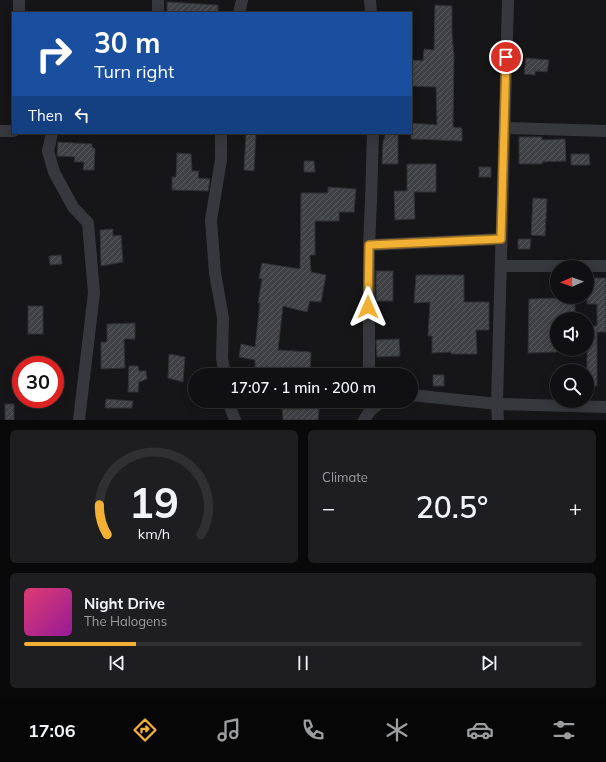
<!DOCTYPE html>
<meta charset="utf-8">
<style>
body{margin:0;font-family:Mulish,sans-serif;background:#1e1e20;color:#f1f3f6;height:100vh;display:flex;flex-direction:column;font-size:15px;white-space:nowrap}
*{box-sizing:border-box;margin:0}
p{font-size:13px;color:#9c9d9f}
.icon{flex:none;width:22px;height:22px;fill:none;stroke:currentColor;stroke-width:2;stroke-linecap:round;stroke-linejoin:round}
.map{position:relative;height:420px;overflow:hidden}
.details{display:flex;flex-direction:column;gap:10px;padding:10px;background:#09090a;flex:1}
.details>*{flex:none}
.top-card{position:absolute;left:12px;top:12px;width:400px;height:122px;border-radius:0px;box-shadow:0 2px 10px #0003,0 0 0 1px #303032;background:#1a4fa0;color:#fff;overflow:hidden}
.needle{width:26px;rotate:268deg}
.buttons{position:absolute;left:550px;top:260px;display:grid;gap:8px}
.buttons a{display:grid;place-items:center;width:44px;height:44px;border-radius:50%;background:#101012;box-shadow:0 2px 10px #0003,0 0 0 1px #303032;font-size:20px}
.speed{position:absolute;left:12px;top:356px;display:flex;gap:8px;font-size:20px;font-weight:700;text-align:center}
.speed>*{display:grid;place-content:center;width:52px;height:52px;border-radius:50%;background:#101012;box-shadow:0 2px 10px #0003,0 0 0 1px #303032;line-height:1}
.speed .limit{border:6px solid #d22;background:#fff;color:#111}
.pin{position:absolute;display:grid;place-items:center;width:34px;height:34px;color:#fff;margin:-17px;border:2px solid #fff;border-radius:50%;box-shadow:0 1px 4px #0007}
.me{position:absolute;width:44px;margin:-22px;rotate:0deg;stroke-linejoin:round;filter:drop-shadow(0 0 3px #0008)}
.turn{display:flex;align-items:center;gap:14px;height:84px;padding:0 16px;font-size:18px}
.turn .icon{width:52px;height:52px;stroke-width:2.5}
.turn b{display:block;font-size:28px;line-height:34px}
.then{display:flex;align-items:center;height:38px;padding:0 16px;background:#0003;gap:8px;font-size:15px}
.big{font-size:30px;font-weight:600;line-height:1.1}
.details .widget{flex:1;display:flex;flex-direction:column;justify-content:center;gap:6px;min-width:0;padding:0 14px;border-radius:6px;background:#1e1e20}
.details .dial{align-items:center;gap:0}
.dial svg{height:104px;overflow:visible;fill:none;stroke:#303032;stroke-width:7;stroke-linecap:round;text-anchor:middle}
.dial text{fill:#f1f3f6;stroke:none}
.song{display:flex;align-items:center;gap:12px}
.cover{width:48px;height:48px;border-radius:6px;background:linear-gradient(135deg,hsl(340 70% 55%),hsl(300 70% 35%))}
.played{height:4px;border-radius:2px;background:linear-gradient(90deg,#f2b134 20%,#303032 20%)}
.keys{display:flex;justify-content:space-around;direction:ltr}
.heat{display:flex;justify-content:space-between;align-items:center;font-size:22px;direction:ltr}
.details .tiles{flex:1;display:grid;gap:10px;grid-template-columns:1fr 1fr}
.widget:last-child{grid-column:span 2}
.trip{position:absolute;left:188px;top:368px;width:230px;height:40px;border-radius:20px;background:#101012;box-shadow:0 2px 10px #0003,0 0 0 1px #303032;font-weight:600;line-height:40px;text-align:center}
.menu{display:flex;height:64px;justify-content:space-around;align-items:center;background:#060607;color:#9c9d9f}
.menu .icon{width:28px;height:28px}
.menu .on{color:#f2b134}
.menu b{font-size:18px;color:#f1f3f6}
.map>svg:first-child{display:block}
.building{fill:url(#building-hatch);stroke:#303034}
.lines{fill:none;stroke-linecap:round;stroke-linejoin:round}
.minor{stroke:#37383d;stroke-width:12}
.route-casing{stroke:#9d7322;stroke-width:10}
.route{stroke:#f2b134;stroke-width:7}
</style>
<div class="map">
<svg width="606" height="420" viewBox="0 0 606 420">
<defs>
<pattern id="building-hatch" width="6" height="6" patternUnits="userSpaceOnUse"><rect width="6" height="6" fill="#404145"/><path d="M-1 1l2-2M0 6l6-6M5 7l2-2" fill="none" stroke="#595a5e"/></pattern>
</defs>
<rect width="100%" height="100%" fill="#161618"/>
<g class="building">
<path d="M167,2L218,5V13H167Z"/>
<path d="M435,5L452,6V33L454,56L453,127L462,128V141L411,139V123L437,125L436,87L411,86V60L423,61L424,49L434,50Z"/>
<path d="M526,58L549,60L547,72L535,71V75L524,74Z"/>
<path d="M246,133H256L254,171L244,170Z"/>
<path d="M385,133H398V164H382L383,141L385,137Z"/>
<path d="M519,137H542V140L565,139L566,161L542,162V164H519Z"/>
<path d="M58,142L92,144V147L95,149L94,170H83L84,162H74L75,157L57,156Z"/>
<path d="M177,153L191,154L192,171H199L198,178L210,179L208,191L172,190V177H176Z"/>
<path d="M571,154H589L590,165H571Z"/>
<path d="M304,161H314L315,172H304Z"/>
<path d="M407,164H436V192H414L415,219L395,220L394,191H407Z"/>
<rect x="479" y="167" width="12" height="10"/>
<path d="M328,187L356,189L354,212H339V221H315V255H310L311,272L326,275L321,302L310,301L307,312L283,306L278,350L311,352L310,375H255V360L239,357L241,344L255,347L260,303H258L262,279L259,278L262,263L300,269L301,193H328Z"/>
<path d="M533,198L547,199L545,236L531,235Z"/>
<path d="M113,229V236L121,235L123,262L101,266L100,230Z"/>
<path d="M518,239H531L530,249H518Z"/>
<path d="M61,255L62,264L50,265L49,256Z"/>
<rect x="376" y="271" width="17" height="30"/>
<path d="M416,275H464V302H489V330H476L477,354H451V352L432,353V336H428L430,302L414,303Z"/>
<path d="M587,278H606V332H597V386H587V326H597V304H587Z"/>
<path d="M557,297H575V312L568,313L569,319H557V352L528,353L529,299L557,298Z"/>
<rect x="28" y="306" width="15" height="28"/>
<path d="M135,323V339H124L125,368L101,369V342H107V324Z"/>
<path d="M399,339L400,356L377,357L376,340Z"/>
<path d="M169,354L185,357L183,382L168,378Z"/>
<path d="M129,366H138L139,371H146L147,379L139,382L138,392H128Z"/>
<rect x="433" y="375" width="11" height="11"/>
<path d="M106,399L133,401L132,408H105Z"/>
<rect x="5" y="404" width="9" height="16"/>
<path d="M301,407L319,409L318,420H283L282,409H301Z"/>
</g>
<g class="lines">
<g class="minor">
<path d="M19,0V13"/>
<path d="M158,0V13"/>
<path d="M370,0L371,13"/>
<path d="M239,13L242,0"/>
<path d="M505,128L606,131"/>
<path d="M0,131H13"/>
<path d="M52,133L48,151L54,172L73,207L88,223L94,293L79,420"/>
<path d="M221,133V160L211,220L215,273L223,318L222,358L225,375"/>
<path d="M369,245L501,239"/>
<path d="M501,266H606"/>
<path d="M369,375V245L371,201L373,133"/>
<path d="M411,395L497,404L606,407"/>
<path d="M228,401L235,420"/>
<path d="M364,420L370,411L382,401"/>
<path d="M498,420L497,404L508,0"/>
</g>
</g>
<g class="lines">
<defs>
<path id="route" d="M368,307L369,245L501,239L506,57"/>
</defs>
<use href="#route" class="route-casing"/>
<use href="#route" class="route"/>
</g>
</svg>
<div class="buttons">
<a><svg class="needle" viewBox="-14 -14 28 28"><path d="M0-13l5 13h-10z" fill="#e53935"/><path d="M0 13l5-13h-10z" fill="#9c9d9f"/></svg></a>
<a><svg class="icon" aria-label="sound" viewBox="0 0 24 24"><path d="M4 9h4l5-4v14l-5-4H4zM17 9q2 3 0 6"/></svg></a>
<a><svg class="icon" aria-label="search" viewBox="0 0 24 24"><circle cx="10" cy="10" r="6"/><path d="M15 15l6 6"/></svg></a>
</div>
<div class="speed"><div class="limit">30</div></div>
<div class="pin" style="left:506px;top:57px;background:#d93025"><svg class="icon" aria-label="arrive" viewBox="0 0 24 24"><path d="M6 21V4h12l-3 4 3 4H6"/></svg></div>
<svg class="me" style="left:368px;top:307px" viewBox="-20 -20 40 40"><path d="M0-17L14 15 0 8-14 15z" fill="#f2b134" stroke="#fff" stroke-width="4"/></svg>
<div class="trip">17:07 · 1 min · 200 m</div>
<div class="top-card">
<div class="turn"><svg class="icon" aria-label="right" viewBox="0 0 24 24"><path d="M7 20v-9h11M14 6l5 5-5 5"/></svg><div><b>30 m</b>Turn right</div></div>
<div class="then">Then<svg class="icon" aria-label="left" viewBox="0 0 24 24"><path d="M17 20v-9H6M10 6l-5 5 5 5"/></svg></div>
</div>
</div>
<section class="details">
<div class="tiles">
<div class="widget dial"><svg viewBox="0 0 100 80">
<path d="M14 69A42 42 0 1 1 86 69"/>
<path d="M14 69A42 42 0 0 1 8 46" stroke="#f2b134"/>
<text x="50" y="56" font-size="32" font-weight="700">19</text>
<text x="50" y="72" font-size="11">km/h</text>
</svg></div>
<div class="widget"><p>Climate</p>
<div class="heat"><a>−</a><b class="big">20.5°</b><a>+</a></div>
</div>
<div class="widget">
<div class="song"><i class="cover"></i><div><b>Night Drive</b><p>The Halogens</p></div></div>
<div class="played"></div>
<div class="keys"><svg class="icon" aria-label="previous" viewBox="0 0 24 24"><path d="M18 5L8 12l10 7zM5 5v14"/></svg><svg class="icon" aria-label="pause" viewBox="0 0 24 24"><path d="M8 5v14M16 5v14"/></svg><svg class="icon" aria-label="next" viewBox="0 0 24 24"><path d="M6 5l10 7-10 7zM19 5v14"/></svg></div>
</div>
</div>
</section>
<nav class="menu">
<b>17:06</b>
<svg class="icon on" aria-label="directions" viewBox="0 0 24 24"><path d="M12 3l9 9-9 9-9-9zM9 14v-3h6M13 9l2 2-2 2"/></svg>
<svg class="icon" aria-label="music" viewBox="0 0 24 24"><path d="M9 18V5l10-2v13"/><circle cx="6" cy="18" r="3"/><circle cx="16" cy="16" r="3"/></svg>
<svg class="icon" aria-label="phone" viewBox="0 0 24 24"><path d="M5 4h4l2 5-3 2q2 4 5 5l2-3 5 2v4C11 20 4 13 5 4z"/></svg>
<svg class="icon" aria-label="climate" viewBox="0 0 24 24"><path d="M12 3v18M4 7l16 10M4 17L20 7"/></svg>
<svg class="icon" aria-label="car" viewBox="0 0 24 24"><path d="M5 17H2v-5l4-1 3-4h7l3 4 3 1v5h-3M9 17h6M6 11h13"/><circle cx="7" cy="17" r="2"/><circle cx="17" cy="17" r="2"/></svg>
<svg class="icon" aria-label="filters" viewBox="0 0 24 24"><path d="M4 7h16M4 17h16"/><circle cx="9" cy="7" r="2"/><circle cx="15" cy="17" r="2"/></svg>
</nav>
